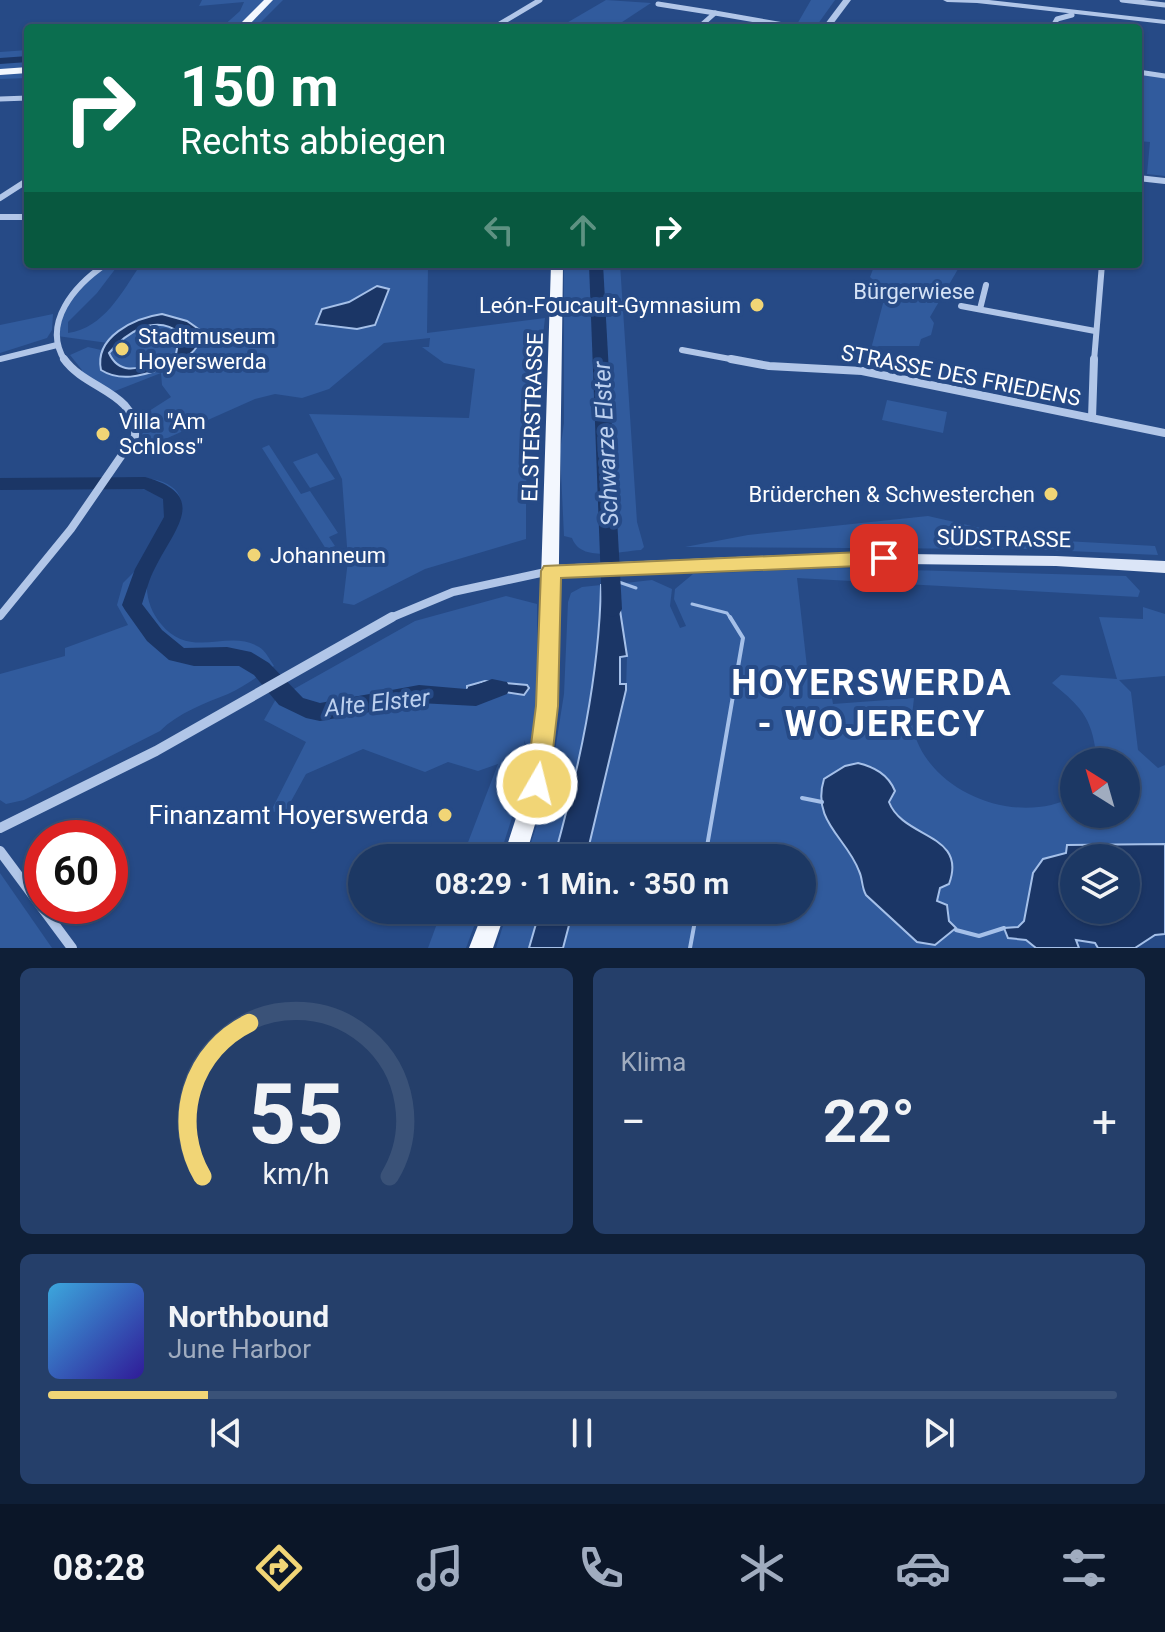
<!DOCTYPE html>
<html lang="de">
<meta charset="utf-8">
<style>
body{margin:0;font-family:Roboto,sans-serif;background:#253f6a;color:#f1f3f6;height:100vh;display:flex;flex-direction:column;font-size:30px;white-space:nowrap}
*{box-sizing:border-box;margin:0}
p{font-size:26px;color:#a0acbf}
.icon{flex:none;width:44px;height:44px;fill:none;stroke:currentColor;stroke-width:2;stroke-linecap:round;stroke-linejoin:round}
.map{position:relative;height:948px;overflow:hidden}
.details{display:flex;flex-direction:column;gap:20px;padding:20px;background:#0f1f37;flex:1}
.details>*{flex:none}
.hud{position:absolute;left:24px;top:24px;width:1118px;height:244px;border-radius:8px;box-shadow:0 2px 6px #0004,0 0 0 2px #3a5278;background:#0b6e4f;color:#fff;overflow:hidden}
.needle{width:52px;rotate:323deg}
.buttons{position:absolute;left:1060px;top:748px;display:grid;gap:16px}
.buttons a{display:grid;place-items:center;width:80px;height:80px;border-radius:50%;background:#1c3864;box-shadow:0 2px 6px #0004,0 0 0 2px #3a5278;font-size:40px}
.speed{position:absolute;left:24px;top:820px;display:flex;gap:16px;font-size:40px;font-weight:700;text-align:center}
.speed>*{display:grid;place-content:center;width:104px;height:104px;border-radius:50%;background:#1c3864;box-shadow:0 2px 6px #0004,0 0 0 2px #3a5278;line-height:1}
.speed .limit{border:12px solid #d22;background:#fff;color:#111}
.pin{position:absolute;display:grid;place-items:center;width:68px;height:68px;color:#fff;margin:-34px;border-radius:16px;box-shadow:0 4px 12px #0006}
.me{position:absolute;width:88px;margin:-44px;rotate:8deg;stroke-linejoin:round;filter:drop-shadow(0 0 6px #0008)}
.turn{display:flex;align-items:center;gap:28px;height:168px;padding:0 24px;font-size:36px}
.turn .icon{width:104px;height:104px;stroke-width:2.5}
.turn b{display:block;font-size:56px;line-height:68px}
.lanes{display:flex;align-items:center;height:76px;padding:0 24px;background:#0003;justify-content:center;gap:40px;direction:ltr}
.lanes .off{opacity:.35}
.big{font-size:60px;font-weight:700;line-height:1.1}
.details .widget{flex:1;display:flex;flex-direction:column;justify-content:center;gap:12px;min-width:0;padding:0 28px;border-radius:12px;background:#253f6a}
.details .dial{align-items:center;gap:0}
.dial svg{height:208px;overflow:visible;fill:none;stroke:#3a5278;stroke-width:7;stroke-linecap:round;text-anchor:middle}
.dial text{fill:#f1f3f6;stroke:none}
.song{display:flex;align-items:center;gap:24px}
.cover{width:96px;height:96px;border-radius:12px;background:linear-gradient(135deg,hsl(200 70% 55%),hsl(250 70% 35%))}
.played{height:8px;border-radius:4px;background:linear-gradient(90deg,#f1d576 15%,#3a5278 15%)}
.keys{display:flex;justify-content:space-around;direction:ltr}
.heat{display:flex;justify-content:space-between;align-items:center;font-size:44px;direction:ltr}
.details .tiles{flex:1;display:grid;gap:20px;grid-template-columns:1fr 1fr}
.widget:last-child{grid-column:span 2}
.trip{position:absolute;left:348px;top:844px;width:468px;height:80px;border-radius:40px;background:#1c3864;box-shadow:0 2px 6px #0004,0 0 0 2px #3a5278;font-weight:700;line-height:80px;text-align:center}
.menu{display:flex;height:128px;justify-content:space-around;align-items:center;background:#0b1628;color:#a0acbf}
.menu .icon{width:56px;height:56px}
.menu .on{color:#f1d576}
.menu b{font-size:36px;color:#f1f3f6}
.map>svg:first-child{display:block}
.green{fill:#315b9d;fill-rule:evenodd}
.water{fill:#1b3666;stroke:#a5c0e9;stroke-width:2;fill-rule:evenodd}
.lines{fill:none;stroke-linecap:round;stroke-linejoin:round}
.stream-far1{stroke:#a5c0e9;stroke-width:3}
.stream{stroke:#a5c0e9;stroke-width:4}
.river{fill:#1b3666;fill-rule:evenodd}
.minor-far3{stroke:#b1c6e8;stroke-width:5}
.minor-far2{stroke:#b1c6e8;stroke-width:6}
.minor-far1{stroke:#b1c6e8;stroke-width:8}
.minor{stroke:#b1c6e8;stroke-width:10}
.tertiary{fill:#b1c6e8;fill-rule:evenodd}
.secondary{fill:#dbe5f7;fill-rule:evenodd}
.primary{fill:#f3f7fe;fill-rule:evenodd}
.route{fill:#f1d576;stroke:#9d8a4d;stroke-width:2}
.poi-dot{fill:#f1d576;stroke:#264a86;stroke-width:3}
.labels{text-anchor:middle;stroke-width:8;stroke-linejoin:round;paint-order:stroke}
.park-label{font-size:22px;fill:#d4e2f6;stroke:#264a86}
.poi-label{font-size:22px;fill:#fff;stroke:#264a86;text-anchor:start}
.street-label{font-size:22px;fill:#fff;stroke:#264a86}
.water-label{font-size:24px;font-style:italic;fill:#bcd0ef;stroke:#264a86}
.near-poi-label{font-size:26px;fill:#fff;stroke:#264a86;text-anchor:end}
.near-district-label{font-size:36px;font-weight:bold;letter-spacing:2px;fill:#fff;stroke:#264a86}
</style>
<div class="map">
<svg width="1165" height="948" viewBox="0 0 1165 948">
<rect width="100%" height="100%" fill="#264a86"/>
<g class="green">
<path d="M202,0H283L255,28H221L240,11L244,2L199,6Z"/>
<path d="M606,0L651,3L613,28H558Z"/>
<path d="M811,0H835L815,28L796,26Z"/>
<path d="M28,50V78L0,79V52Z"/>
<path d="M1138,74L1165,77V176L1147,174L1150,142L1138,141Z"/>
<path d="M106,264H119L97,293L68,322V333C104,328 122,292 141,264H423L428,267L427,333L545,318L526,483V539L425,569L354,605L343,603L348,560L342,479L309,414L469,418L475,369L444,363L422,347H429L430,338L384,343L329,389L302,398L275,394L255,399L154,444L142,437L146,413L171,397L162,385L161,373L110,393L80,377L82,370L70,355L88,347L101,350L108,343L57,336L62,307Z"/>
<path d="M564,264H620L637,522L644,547L641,550C620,551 581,563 572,538L564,536L560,451L564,423Z"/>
<path d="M875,264H961L930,317L934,323L931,335L921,339L919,346H879L871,349L886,292L870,277Z"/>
<path d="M53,314L52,330L47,338L0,353V325Z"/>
<path d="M887,400L947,412L943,433L882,420Z"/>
<path d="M269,445L301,494L310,491L338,533L329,537L335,546L326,549L262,448Z"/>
<path d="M317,453L335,479L310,488L293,462Z"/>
<path d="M108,477C125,478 147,476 163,482C212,502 148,560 147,584C146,598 152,614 161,624C191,661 228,628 259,647C265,650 270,660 274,666C259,675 244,687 228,694C205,703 178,713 160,731L24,800L6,804L0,800V674L65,656V648L128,625L117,605L123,583L142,564L163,528L168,507L165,499L155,490L101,486Z"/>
<path d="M928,516L1029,539L1155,546L1158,555L1025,549L685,547L748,535Z"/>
<path d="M835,568L1126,576L1140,591L1138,597L797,578L807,667L827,668L833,704L914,698C913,708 911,720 913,729C929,794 1019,827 1074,796V814H1126V762H1097C1093,720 1084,709 1052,683L1061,675L1117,679L1099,617L1143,619V607L1165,614V676L1119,680L1131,692L1138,750L1158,768L1165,765V844L1066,853L1033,873L1024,921L1019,927L1005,928L1008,938L1026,940L1036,948H563L573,910H802V858H586L626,690L627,656L616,584L652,580L672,589L670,606L680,628L686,626L674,599L675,589L693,574ZM872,766L891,783C883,842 935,817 953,866L936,895L937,901L949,910V921L956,928L942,938L917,942L861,887L860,871L825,816L822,806Z"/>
<path d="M601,585C599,678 580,768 554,858H526L549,788L564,694L568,602L571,593L582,587Z"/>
<path d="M506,596L537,604V708L531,760L524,740L528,768L499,858H462L498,764L478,771L448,762L425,772L363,749L306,774L284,814L271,811L306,742L264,720L276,699L415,621Z"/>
<path d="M0,873L52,948H0Z"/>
<path d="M442,910H480L466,948H428Z"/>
<path d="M508,910H540L529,948H496Z"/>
</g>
<g class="water">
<path d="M377,286L389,289L375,325L357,329L316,324L322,309L349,302Z"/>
<path d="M162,314L187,321L200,330C202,347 190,357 175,362L169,359L176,354L180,333C155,313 126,333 109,353C119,375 137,369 157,363L161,369C141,376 120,382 101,370C94,337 134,318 162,314Z"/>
<path d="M616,584L627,656L620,657V684H626V690L586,858H554C579,768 599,678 601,585Z"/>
<path d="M485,681L527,685L529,688L524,695L499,691L487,700L479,698L478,687L477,694H467V686Z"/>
<path d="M858,763C874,767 888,774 895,791L889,802C903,839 968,833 949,884L940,888L937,901L947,905L949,921L956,928L935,945L917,942L866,895C861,886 863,879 859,871C847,838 811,821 824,779L845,766Z"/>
<path d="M1165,844V934L1155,935L1135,948H1098L1095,943L1076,940L1079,948H1036L1026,940L1008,938L1004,928L1018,927L1024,921L1033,873L1043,859L1066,853L1067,845ZM1074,858H1126V910H1074Z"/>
<path d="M540,910H573L563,948H529Z"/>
</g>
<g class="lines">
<g class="stream-far1">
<path d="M613,580L636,588"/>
<path d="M692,604L727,613L731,619"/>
</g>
<g class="stream">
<path d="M802,798L822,802"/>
<path d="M705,858L743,638L730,617"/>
<path d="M956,930L979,936L1004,928"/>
<path d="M690,948L697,910"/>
</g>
<g class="river">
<path d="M28,56V62L0,64V58Z"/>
<path d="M589,264H603L622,609L619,614L612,617L605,614L602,609Z"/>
<path d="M145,477C210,495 175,528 155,568C149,579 146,592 142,604L162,630L184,648L227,647L251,652L269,663L303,698L320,703L419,685L466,689L492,679L507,682L510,688L507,694L476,706L419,703L320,721L306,718L279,705L254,675L239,666H194L169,660L147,641L125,610L122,605L135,569L164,517L163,499L144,489L0,490V478Z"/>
</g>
<g class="minor-far3">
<path d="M1122,0L1165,5"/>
<path d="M658,4L715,13L698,28"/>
<path d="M715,13L801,28"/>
<path d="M493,28L540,0"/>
<path d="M1052,28L1057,19L1072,15"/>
<path d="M1138,72L1165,76"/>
<path d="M0,99L28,98"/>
</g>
<g class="minor-far2">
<path d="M1138,178L1165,181"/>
<path d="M0,198L28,180"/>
<path d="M0,217H28"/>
<path d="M961,306L1095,331"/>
<path d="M980,309L986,285"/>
<path d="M682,350L741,361"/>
<path d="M0,359L57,345"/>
<path d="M65,361C41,323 75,285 106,264"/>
<path d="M1094,361L1102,264"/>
</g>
<g class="minor-far1">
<path d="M731,359L769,366L862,371L1165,433"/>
<path d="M1092,418L1094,359"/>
<path d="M0,616L71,529L135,436C138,392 86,390 64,359"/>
<path d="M388,619L453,592L550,571"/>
</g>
<g class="minor">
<path d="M0,828L156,751L392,617"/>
<path d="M0,851L72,948"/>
</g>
<g class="tertiary">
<path d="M843,0H851L830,28H822Z"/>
<path d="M943,0H989L1165,20V24L977,3L947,2Z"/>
</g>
<path class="secondary" d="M831,553L1056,556L1165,561V573L1056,566L831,563L551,577L546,575L543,571L546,567L551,565Z"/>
<g class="primary">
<path d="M264,0H273L246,28H236Z"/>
<path d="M28,67V73L0,75V69Z"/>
<path d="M551,264H563L557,706L547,784L525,858H503L527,784L537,706Z"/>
<path d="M484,910H506L493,948H469Z"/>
</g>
</g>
<path class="route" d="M884,551L894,558L884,565L561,578L558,706L549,784L546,791L537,794L529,791L526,784L536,706L541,571L544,566Z"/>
<g class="poi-dot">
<circle cx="757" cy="305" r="8"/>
<circle cx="122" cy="349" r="8"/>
<circle cx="103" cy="434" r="8"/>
<circle cx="1051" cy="494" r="8"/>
<circle cx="254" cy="555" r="8"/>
<circle cx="445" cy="815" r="8"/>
</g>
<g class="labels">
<g class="park-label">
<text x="914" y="299">Bürgerwiese</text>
</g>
<g class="poi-label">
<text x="741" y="313" text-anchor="end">León-Foucault-Gymnasium</text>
<text x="138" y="344">Stadtmuseum<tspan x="138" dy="25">Hoyerswerda</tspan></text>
<text x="119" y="429">Villa "Am<tspan x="119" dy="25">Schloss"</tspan></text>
<text x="1035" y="502" text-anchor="end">Brüderchen &amp; Schwesterchen</text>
<text x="270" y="563">Johanneum</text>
</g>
<g class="street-label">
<text transform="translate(961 375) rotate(11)" y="8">STRASSE DES FRIEDENS</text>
<text transform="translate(532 417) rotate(-88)" y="8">ELSTERSTRASSE</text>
<text transform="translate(1004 538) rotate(1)" y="8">SÜDSTRASSE</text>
</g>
<g class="water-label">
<text transform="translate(606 444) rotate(-93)" y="8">Schwarze Elster</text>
<text transform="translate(377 703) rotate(-6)" y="8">Alte Elster</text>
</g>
<g class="near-poi-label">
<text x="429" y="824">Finanzamt Hoyerswerda</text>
</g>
<g class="near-district-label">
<text x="872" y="695">HOYERSWERDA<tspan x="872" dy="41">- WOJERECY</tspan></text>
</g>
</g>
</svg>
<div class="buttons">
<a><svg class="needle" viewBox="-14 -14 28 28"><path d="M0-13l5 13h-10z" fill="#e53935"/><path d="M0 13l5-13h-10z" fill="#a0acbf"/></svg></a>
<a><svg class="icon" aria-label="layers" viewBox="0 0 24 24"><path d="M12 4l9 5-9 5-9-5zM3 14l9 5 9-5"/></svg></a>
</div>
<div class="speed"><div class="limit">60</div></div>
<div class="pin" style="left:884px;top:558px;background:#d93025"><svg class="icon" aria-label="arrive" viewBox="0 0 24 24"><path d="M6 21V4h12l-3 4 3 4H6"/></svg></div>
<svg class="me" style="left:537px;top:784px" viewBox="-20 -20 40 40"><circle r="17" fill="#f1d576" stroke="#fff" stroke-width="3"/><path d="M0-11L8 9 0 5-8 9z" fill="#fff"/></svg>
<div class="trip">08:29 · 1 Min. · 350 m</div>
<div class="hud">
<div class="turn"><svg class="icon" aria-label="right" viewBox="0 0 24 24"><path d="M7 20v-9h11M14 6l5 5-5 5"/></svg><div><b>150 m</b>Rechts abbiegen</div></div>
<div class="lanes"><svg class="icon off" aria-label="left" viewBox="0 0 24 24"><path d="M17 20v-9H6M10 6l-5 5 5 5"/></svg><svg class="icon off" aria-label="ahead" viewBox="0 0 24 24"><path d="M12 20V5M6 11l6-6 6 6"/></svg><svg class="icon" aria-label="right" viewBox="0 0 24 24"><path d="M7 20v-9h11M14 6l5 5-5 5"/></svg></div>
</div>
</div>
<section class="details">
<div class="tiles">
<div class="widget dial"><svg viewBox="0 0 100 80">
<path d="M14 69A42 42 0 1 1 86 69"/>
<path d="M14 69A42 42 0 0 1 32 10" stroke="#f1d576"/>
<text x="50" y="56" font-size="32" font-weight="700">55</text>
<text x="50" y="72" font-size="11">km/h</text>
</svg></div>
<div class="widget"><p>Klima</p>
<div class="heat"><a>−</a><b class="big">22°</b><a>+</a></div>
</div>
<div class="widget">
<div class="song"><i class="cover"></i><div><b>Northbound</b><p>June Harbor</p></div></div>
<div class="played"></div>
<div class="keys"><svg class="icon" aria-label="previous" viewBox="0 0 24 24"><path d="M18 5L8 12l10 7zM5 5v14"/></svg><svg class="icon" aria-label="pause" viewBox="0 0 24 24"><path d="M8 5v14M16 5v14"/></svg><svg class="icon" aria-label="next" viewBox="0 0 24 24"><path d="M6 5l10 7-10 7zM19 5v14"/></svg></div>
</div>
</div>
</section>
<nav class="menu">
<b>08:28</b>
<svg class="icon on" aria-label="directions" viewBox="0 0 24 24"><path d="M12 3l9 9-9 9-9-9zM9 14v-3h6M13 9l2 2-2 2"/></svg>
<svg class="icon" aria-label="music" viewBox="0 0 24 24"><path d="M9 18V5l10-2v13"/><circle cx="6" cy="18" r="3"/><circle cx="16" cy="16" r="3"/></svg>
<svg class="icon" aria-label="phone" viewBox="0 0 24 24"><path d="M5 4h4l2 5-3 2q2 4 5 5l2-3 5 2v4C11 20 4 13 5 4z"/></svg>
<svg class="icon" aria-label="climate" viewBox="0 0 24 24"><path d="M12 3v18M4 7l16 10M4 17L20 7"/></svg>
<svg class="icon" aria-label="car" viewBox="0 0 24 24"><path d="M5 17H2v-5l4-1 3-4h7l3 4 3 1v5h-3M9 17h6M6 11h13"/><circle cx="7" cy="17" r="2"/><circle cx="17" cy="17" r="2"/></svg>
<svg class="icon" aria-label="filters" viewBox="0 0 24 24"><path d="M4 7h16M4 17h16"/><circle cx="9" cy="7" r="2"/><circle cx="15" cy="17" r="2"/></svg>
</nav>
